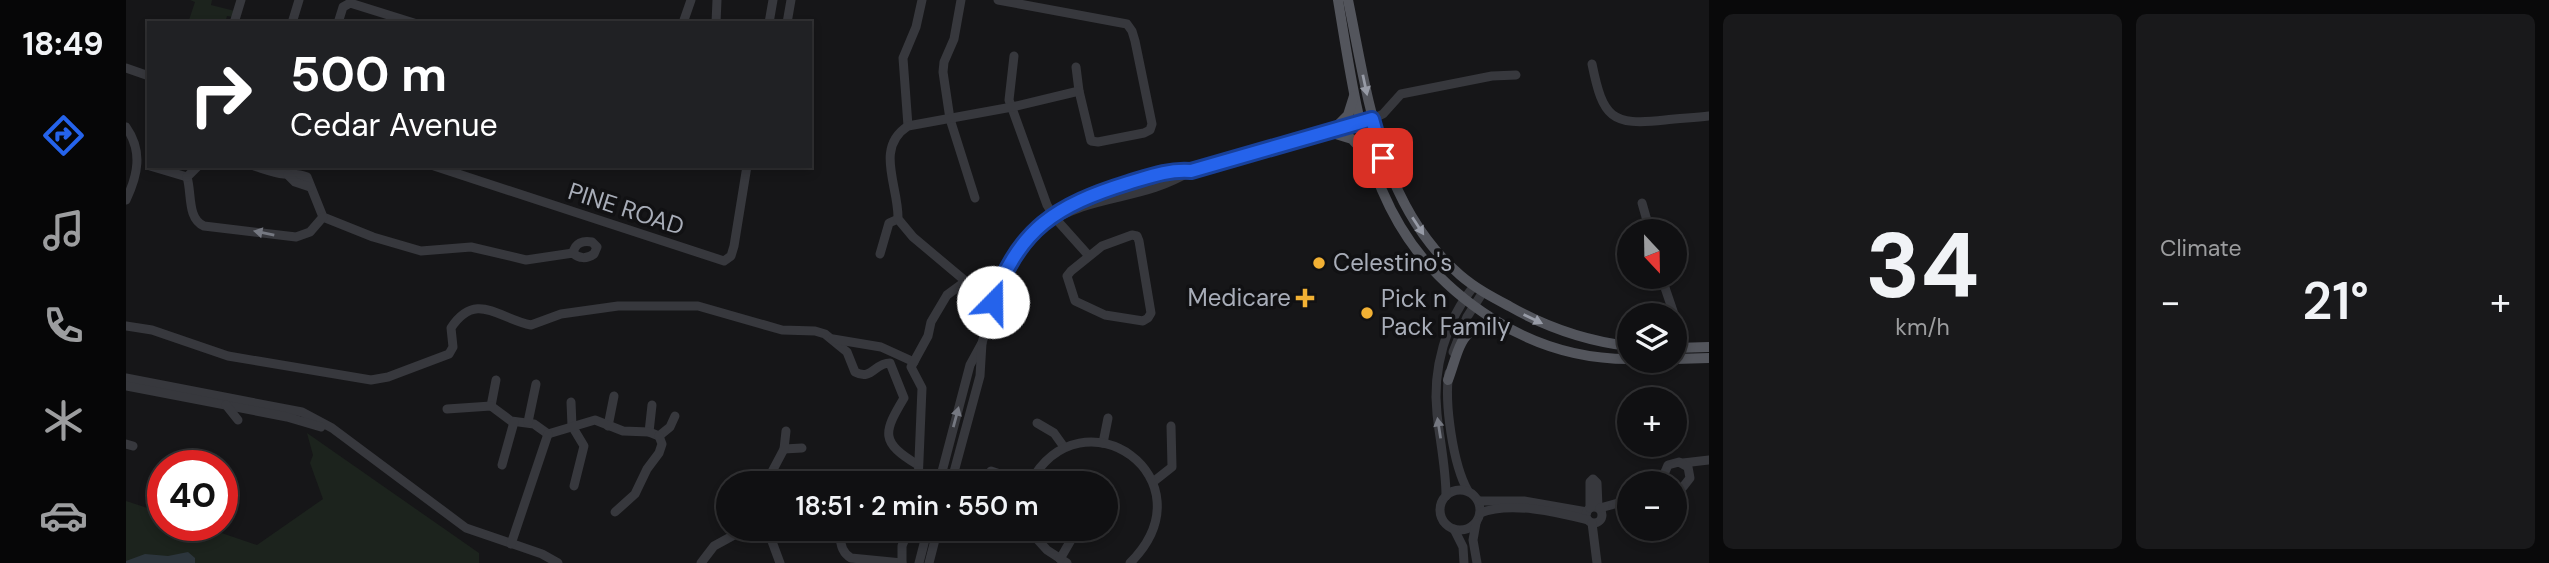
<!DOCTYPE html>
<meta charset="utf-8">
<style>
body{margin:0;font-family:"DM Sans",sans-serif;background:#19191b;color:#f1f3f6;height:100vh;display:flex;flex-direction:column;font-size:26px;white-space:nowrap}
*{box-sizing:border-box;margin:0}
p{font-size:23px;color:#9c9d9f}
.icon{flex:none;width:38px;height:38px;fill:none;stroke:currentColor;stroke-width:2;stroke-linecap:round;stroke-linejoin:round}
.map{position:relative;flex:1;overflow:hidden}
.drawer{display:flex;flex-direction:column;gap:14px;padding:14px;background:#09090a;width:840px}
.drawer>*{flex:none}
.banner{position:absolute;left:21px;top:21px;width:665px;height:147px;border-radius:0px;box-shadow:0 4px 10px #0003,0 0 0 2px #303032;background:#202124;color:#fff;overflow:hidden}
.needle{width:46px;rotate:158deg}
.tools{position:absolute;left:1491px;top:219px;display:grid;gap:14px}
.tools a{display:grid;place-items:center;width:70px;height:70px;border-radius:50%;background:#101012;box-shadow:0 4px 10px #0003,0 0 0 2px #303032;font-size:35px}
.speed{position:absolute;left:21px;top:450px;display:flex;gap:14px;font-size:35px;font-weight:700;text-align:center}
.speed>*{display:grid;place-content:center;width:91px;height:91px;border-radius:50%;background:#101012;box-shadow:0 4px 10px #0003,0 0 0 2px #303032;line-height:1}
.speed .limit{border:10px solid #d22;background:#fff;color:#111}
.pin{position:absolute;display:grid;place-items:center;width:60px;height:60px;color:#fff;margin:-30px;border-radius:14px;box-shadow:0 4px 10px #0006}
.me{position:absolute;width:77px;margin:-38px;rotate:22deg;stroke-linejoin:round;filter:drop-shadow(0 0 5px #0008)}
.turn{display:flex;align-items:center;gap:24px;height:147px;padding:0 28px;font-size:32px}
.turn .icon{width:91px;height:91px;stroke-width:2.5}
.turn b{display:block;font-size:49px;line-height:60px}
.big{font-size:52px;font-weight:600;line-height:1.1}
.drawer .widget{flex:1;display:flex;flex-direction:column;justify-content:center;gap:10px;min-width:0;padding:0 24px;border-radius:10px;background:#19191b}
.drawer .dial{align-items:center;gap:0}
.dial b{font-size:91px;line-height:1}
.heat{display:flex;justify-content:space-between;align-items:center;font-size:38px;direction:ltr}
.drawer .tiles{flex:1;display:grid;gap:14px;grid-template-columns:repeat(2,1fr)}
.trip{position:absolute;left:590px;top:471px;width:402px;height:70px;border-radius:35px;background:#101012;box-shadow:0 4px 10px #0003,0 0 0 2px #303032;font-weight:600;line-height:70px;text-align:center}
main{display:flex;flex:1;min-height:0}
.tab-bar{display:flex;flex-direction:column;width:126px;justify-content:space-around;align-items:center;background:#060607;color:#9c9d9f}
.tab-bar .icon{width:49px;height:49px}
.tab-bar .current{color:#2563eb}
.tab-bar b{font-size:32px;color:#f1f3f6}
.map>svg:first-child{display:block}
.green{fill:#1c231d}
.water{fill:#2c353c}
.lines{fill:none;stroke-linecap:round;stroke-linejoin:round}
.minor{stroke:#37383d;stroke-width:9}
.major{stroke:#53555c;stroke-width:10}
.oneway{fill:#979ba6}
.oneway2{fill:#757881}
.route-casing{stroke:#184099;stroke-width:18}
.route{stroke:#2563eb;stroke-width:12}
.poi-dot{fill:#f2b134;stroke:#111113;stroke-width:2.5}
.labels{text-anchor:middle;stroke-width:7;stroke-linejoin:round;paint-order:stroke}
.street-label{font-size:24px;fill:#a8adb8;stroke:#111113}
.poi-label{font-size:24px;fill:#a8adb8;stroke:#111113;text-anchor:start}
</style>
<main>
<nav class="tab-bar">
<b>18:49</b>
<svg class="icon current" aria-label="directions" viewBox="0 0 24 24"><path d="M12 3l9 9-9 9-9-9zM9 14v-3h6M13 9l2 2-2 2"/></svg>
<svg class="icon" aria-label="music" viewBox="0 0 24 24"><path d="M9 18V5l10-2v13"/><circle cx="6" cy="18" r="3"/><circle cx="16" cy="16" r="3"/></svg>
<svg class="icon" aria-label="phone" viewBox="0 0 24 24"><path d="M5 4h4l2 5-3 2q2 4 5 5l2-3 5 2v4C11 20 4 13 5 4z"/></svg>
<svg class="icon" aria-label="climate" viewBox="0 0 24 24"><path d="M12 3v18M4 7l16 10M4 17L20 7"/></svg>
<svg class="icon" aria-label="car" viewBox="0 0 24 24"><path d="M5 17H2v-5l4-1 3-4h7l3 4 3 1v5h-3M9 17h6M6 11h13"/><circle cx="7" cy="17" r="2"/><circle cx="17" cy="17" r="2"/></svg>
</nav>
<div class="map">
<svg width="1583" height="563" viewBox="0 0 1583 563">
<rect width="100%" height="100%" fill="#161618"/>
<g class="green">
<path d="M64,0H86L85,5L109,11L107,17L101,16L99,23H62L69,2Z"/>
<path d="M181,433L353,553V563H0V501L37,513V525H72L131,545L197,499L184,463L187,455Z"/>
</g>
<path class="water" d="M62,552L69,558V563H0V561L19,554L42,556Z"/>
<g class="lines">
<g class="minor">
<path d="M835,0L828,39L818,62L817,72L824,119L849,198"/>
<path d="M872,0L1001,24L1006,31L1009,41L1026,124L1024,130L1018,133L972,142L965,141L953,91L950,67"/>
<path d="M108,23L115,0"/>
<path d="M166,23L173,0"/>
<path d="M212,23L217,7L224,3L288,23"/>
<path d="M557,23L565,0"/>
<path d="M590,23L591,0"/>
<path d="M643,23L647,0"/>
<path d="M661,23L665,0"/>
<path d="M888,56L883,100L921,205L929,218L963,256"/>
<path d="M1466,64C1477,118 1485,126 1539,120C1554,118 1568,118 1583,116"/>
<path d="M0,68L23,76"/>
<path d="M782,126L777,58L790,27L796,0"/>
<path d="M0,127C17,151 12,175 0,200"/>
<path d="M24,166L61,177"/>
<path d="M128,166C138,169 148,173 158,174C167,175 171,173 181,177L197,217L247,237L295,251L345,247L400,260L447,253C453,259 461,259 468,254L471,247L466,242C457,240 449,243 447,253"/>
<path d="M308,166L598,261L605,256L608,246L621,166"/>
<path d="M162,175L169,182L184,187"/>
<path d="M61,177C66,193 61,219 78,226L170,237L184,232L197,217"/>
<path d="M61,177L72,166"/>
<path d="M1516,203L1524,231"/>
<path d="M921,221C933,217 944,211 956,207C996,194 1027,194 1065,171L1246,119L1257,114L1275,94L1366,76L1390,75"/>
<path d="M1006,235L1011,236L1013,241L1025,313L1022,318L1017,321L979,315L949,301L941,276L945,271L976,246Z"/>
<path d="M754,254L763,223L772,219"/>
<path d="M1535,276L1549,317L1550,354"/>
<path d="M0,326L26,330L102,356L245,380L262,377L323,354L327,347L325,328C350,290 373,319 405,325L435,314L492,306H572L656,330L689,331L699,334L721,352L729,372C746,381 748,363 764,363L778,398C757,433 754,442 792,465"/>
<path d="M707,339L755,347L788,362"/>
<path d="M1327,352L1341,317L1357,292"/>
<path d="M1323,373C1318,402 1327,465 1342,491"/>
<path d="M0,378L176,412L206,428L340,528L416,554L432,563"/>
<path d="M0,386L161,417L195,427"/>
<path d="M445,402L446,426L458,446L448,486"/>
<path d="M100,405L112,420"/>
<path d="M365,406L370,380"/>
<path d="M321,409L365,406L385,421L408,424L422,434"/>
<path d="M402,422L410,384"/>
<path d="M911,423L928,433L938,447"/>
<path d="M482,426L488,396"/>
<path d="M523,432L526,405"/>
<path d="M422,434L469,420L497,431L523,432L533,436"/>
<path d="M533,436L544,427L549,416"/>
<path d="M977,443L982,418"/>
<path d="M0,444L7,446"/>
<path d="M658,449L676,448"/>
<path d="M1557,463L1583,460"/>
<path d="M376,465L388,422"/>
<path d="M865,471L901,483"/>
<path d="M1027,482L1046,467L1045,426"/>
<path d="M640,483L658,449L660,431"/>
<path d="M792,483L796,388L785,367L802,336L805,322L821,295L836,284L837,279L787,237L772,219C773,186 748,148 782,126L886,107L953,91"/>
<path d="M813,483L844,365L856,343L872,287L890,253L909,230L937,208L1018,178L1050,171H1063"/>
<path d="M825,483L854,376L856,343"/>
<path d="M904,483C956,387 1088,479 1004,563"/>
<path d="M1531,483L1536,479L1542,465L1553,462L1562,467L1564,478L1557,487L1549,488"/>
<circle cx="1334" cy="510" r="20"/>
<path d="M1320,496C1320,468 1314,442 1311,414C1306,370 1320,320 1348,286"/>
<path d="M1353,501H1398L1461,512"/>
<circle cx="1468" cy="515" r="8"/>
<path d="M1464,508V482L1467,479L1471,483L1472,507"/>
<path d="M1474,508L1503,500"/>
<path d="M489,512L509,494L521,469L533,453L536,444L533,436"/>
<path d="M1354,513C1384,501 1431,512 1462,520"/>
<path d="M1350,523L1347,540L1351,563"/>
<path d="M1466,523L1471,563"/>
<path d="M641,528L654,563"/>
<path d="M901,528L921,550L941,563"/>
<path d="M1328,529L1337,547L1338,563"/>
<path d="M714,534C714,544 716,553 725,558L776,563"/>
<path d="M385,544L422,434"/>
<path d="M934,559L952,528"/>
<path d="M575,563L588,546L621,528"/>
<path d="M776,563V546L783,528"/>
<path d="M793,563L802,528"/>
<path d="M803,563L812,528"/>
</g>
<g class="major">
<path d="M1212,0C1234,131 1244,241 1367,319C1408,345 1454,359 1503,359"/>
<path d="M1222,0C1242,97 1254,206 1334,275C1349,288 1366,297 1383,306C1420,327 1461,341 1503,346"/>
<path d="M1206,131L1222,115L1228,96"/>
<path d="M1203,132L1226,139L1240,154"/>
<path d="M1549,348L1583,347"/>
<path d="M1549,359L1583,358"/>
<path d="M1322,380C1334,348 1335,316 1379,331"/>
</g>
</g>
<defs><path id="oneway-solid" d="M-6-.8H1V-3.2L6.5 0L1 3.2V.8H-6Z" transform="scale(1.75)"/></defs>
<g class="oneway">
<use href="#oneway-solid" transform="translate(1239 85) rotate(78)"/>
<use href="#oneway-solid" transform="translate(1292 226) rotate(57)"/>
<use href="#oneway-solid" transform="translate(1407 319) rotate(26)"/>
</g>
<g class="oneway2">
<use href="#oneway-solid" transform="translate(138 233) rotate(-169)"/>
<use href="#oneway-solid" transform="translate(830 417) rotate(-75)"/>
<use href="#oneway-solid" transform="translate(1313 428) rotate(-99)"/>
</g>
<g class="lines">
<defs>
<path id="route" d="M867,302C892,229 931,205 1002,183C1022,177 1043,169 1065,171L1246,119L1257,158"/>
</defs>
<use href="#route" class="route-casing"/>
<use href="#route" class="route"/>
</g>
<g class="poi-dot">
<circle cx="1193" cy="263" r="7"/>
<path d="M1175.5 287.5h7v7h7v7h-7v7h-7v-7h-7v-7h7z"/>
<circle cx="1241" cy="313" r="7"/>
</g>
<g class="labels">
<g class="street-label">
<text transform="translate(500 209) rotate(18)" y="8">PINE ROAD</text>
</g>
<g class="poi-label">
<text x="1207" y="271">Celestino's</text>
<text x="1165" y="306" text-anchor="end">Medicare</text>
<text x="1255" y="307">Pick n<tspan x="1255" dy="28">Pack Family</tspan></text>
</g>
</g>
</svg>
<div class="tools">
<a><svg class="needle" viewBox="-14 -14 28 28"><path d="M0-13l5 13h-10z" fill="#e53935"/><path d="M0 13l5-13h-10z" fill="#9c9d9f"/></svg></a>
<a><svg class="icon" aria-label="layers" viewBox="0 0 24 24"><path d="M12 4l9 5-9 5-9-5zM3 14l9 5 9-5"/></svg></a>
<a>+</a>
<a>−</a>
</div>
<div class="speed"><div class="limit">40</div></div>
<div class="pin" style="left:1257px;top:158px;background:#d93025"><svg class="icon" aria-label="arrive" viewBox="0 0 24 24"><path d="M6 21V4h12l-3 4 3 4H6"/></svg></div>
<svg class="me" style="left:867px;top:302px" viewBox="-20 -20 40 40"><circle r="19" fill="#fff"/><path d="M0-13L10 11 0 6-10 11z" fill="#2563eb"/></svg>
<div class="trip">18:51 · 2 min · 550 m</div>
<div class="banner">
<div class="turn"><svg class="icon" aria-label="right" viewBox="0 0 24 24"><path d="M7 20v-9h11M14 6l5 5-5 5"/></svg><div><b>500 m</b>Cedar Avenue</div></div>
</div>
</div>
<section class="drawer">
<div class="tiles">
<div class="widget dial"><b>34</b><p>km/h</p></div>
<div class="widget"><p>Climate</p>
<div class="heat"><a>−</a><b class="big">21°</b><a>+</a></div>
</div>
</div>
</section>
</main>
